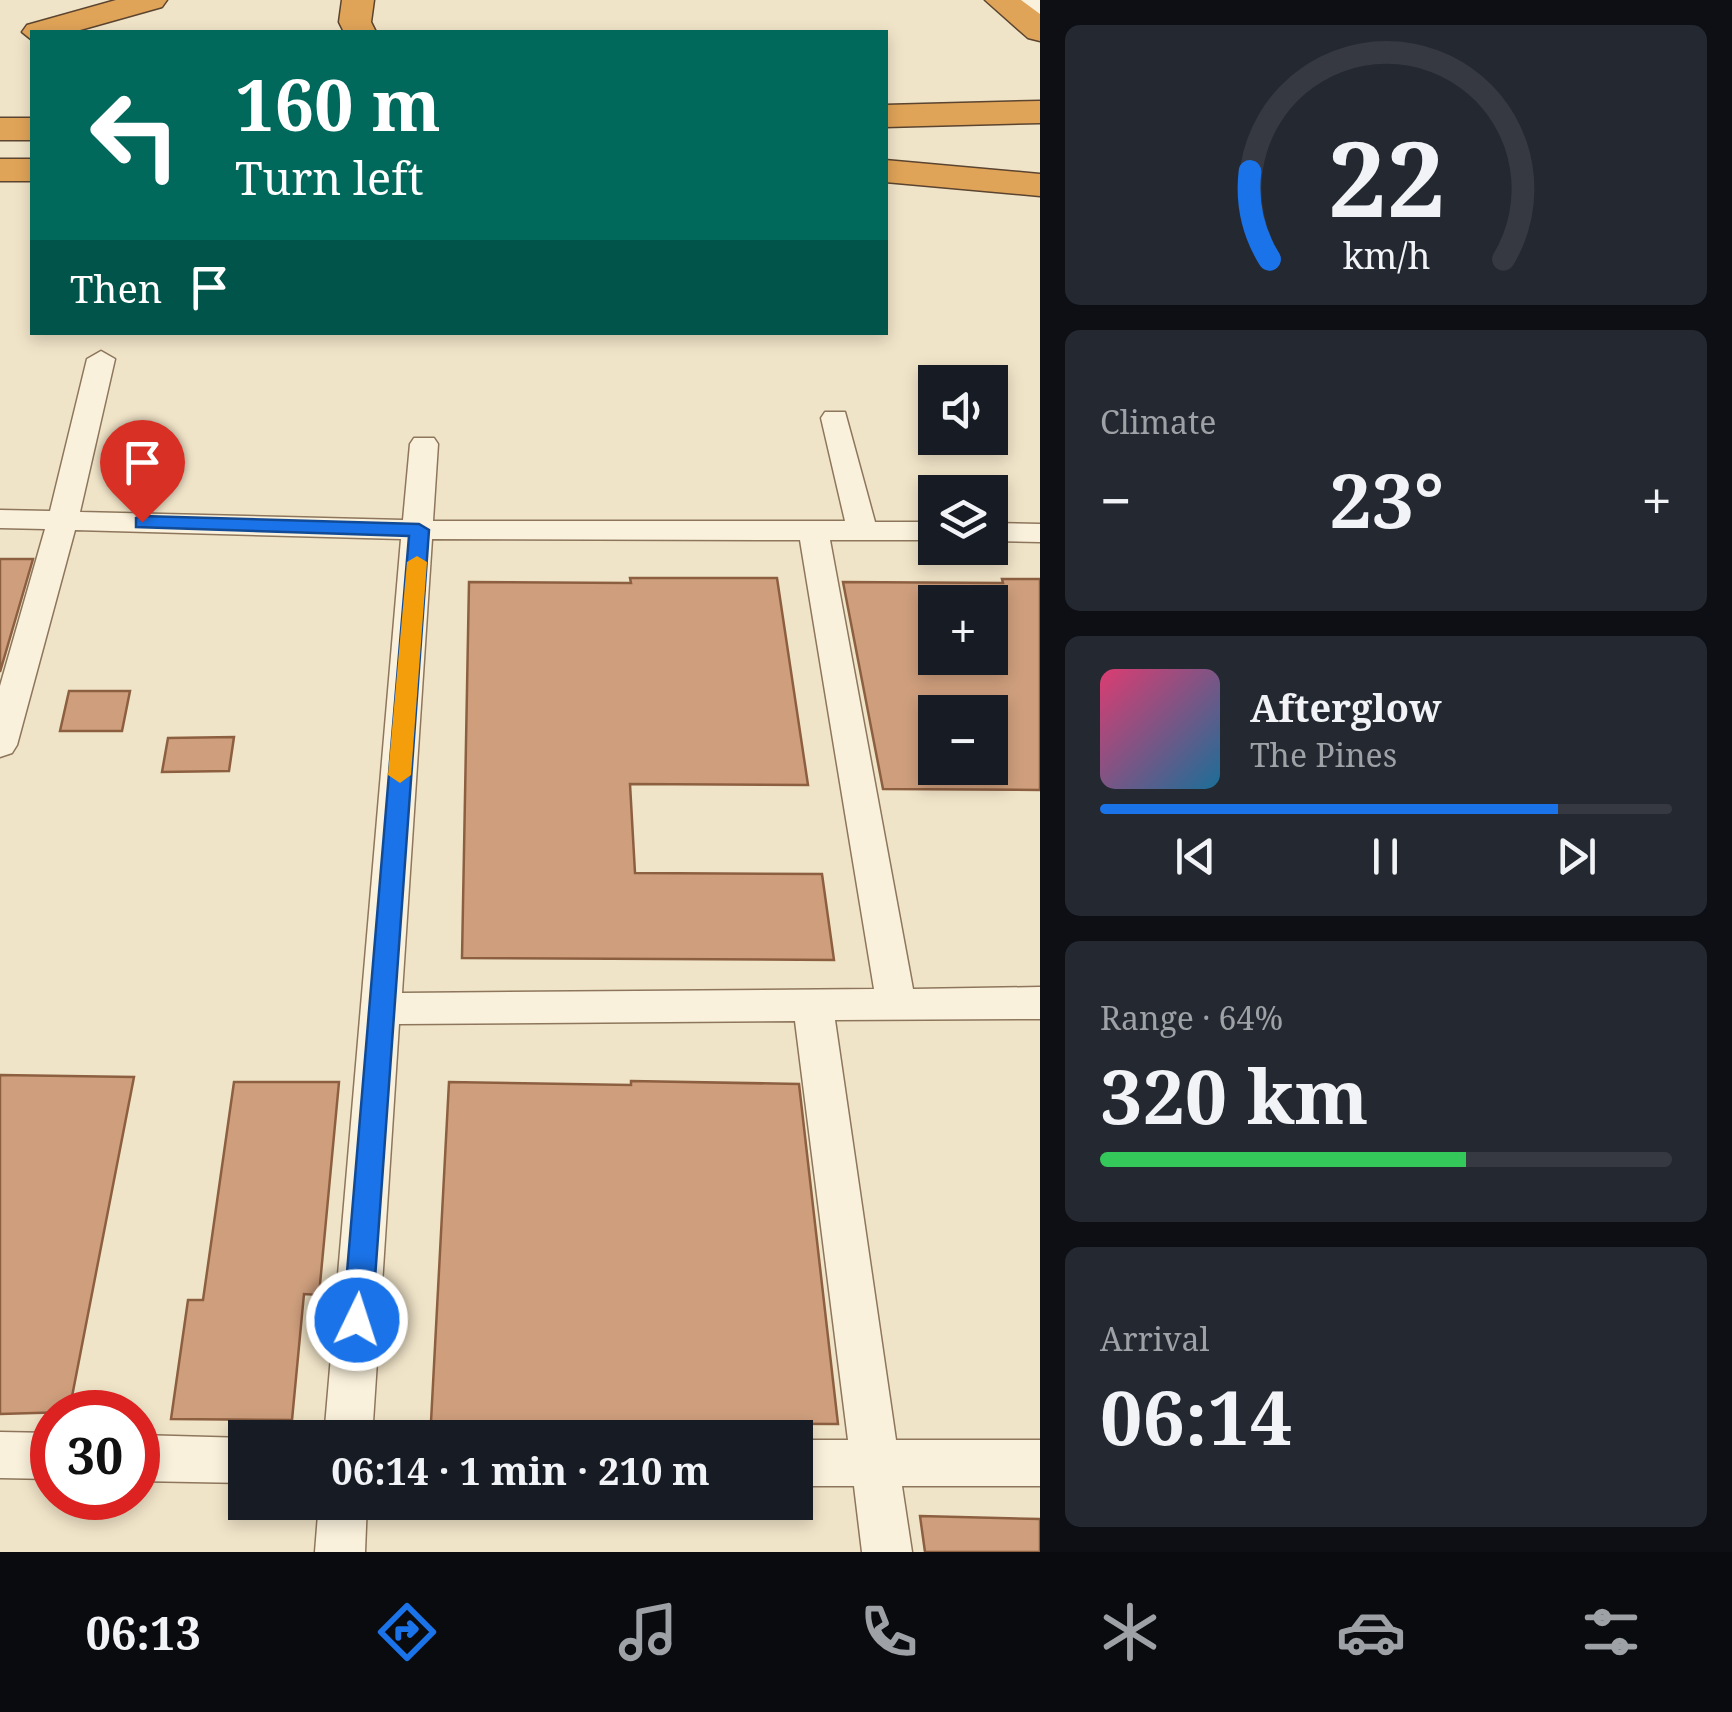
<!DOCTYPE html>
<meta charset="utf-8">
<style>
body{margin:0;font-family:"Noto Serif",serif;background:#242831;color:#f1f3f6;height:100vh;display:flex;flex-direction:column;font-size:38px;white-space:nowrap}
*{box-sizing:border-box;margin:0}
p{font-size:32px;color:#9ea1a6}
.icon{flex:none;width:55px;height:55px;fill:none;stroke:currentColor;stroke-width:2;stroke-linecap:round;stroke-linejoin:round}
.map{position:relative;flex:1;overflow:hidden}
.panel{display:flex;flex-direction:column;gap:25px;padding:25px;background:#0d0f14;width:692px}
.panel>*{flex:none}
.guide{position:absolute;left:30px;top:30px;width:858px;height:305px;border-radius:0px;box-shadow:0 5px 15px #0003;background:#00695c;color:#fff;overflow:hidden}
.tools{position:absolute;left:918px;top:365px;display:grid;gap:20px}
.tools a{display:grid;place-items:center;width:90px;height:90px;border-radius:0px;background:#171b24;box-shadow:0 5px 15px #0003;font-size:50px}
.speed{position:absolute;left:30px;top:1390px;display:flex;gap:20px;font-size:50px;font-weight:700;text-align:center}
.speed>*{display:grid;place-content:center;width:130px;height:130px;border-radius:50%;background:#171b24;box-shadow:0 5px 15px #0003;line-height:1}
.speed .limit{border:15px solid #d22;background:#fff;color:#111}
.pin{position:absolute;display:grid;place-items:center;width:85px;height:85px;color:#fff;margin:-102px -42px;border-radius:50% 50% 50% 0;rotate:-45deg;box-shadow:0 0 10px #0007}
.pin .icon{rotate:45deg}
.me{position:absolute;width:110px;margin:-55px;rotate:4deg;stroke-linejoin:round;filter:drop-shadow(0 0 8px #0008)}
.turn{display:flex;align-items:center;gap:35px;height:210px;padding:0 40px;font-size:45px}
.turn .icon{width:130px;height:130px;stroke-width:2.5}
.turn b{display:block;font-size:70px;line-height:85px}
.then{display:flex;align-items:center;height:95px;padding:0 40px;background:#0003;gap:20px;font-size:38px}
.big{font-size:75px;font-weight:700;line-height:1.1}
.panel .card{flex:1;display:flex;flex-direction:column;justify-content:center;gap:15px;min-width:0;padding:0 35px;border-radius:15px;background:#242831}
.panel .dial{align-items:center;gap:0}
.dial svg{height:260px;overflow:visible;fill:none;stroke:#363941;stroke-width:7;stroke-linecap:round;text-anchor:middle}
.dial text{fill:#f1f3f6;stroke:none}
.song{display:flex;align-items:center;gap:30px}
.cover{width:120px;height:120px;border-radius:15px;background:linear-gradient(135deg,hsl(340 70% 55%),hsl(200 70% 35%))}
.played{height:10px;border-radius:5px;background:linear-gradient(90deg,#1a73e8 80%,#363941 80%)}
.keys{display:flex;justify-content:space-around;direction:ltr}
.heat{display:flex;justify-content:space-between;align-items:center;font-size:55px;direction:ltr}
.charge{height:15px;border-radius:8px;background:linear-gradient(90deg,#34c759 64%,#363941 0)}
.trip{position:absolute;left:228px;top:1420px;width:585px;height:100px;border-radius:0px;background:#171b24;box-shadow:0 5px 15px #0003;font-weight:700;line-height:100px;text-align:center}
.tab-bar{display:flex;height:160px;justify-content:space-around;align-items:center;background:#090b0e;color:#9ea1a6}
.tab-bar .icon{width:70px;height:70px}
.tab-bar .current{color:#1a73e8}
.tab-bar b{font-size:45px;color:#f1f3f6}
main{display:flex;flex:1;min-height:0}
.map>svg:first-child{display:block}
.building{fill:#cf9f7d;stroke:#8d5f41;stroke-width:2.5;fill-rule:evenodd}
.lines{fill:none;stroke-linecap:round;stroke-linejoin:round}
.street-casing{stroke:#8d765c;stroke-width:3}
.secondary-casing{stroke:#6f573f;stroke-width:2}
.highway-casing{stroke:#5b4430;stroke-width:3}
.street{fill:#faf1dc;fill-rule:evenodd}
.secondary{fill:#faf1dc;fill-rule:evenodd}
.highway{fill:#e0a458;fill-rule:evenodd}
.route{fill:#1a73e8;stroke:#114b97;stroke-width:2.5}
.slow{fill:#f59e0b}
</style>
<main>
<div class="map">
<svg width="1040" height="1552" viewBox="0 0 1040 1552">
<rect width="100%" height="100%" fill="#f0e4c8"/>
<g class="building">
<path d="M0,559H33L0,672Z"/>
<path d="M630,578H777L808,785L630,784L635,873L822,874L834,960L462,958L469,582L631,583Z"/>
<path d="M1002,579H1040V790L883,789L843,582L1003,583ZM935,602H990V658H935ZM935,712H990V768H935Z"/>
<path d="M69,691H130L122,731H60Z"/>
<path d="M234,737L229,771L162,772L168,738Z"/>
<path d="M0,1075L134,1077L69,1412L0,1414Z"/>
<path d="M631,1081L799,1084L838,1424L431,1422L449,1082L631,1085Z"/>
<path d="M234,1082H339L319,1295L304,1294L292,1420L171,1419L188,1300H203Z"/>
<path d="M920,1516L1040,1519V1552H925Z"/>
</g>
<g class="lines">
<defs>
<g id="street">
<path d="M101,351L115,359L80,512L403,520L410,444L414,438H434L438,444L433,521H845L821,418L825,412H845L875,522H935V540H830L913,989L1040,987V1019L835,1020L896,1440H1040V1486H902L912,1552H862L854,1486H795V1440H848L795,1021L399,1024L372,1438H324L401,539L75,530L17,745L12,753L0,757V686L45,529L0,528V510L50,511L87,359ZM432,539L800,540L874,989L402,993Z"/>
<path d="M990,523L1040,524V542L990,541Z"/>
<path d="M0,1432L52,1433V1479L0,1478Z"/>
<path d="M138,1435L247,1438L245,1483L138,1481Z"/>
<path d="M319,1502H367L365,1552H315Z"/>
</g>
<path id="secondary" d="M1017,0H1040V25L1030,22Z"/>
<g id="highway">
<path d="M116,0H167L162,7L73,32H32V40L22,32L27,25Z"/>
<path d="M342,0H374L371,22L376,32H344L339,22Z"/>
<path d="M985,0H1021L1040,14V41L1028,38Z"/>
<path d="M1040,101V123L885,127V105Z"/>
<rect x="0" y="118" width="32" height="22"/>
<rect x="0" y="159" width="32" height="22"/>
<path d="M885,160L1040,174V196L885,182Z"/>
</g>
</defs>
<use href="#street" class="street-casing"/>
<use href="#secondary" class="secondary-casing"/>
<use href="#highway" class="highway-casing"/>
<use href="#street" class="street"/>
<use href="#secondary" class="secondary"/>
<use href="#highway" class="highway"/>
</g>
<path class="route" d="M142,516L419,524L429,530L372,1320L368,1330L357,1334L347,1330L343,1320L409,536L136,527V518Z"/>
<path class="slow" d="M417,556L427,562L411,775L400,783L388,775L407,562Z"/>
</svg>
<div class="tools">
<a><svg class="icon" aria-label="sound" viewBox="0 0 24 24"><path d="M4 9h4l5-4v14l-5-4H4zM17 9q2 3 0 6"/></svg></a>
<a><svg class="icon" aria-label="layers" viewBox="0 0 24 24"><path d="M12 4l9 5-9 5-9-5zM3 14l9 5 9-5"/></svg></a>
<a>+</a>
<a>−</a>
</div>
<div class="speed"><div class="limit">30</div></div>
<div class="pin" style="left:142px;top:522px;background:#d93025"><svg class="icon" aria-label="arrive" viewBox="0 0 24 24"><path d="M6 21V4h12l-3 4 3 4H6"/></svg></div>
<svg class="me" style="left:357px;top:1320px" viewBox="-20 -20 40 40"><circle r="17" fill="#1a73e8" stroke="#fff" stroke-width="3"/><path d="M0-11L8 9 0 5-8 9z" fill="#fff"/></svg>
<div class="trip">06:14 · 1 min · 210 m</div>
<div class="guide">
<div class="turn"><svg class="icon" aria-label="left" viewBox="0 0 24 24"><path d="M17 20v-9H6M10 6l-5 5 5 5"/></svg><div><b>160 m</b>Turn left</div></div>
<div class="then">Then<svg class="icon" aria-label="arrive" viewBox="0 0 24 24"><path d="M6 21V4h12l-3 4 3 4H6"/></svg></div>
</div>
</div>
<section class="panel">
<div class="card dial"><svg viewBox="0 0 100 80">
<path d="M14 69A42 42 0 1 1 86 69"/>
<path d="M14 69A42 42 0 0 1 8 42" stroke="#1a73e8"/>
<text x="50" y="56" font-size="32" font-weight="700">22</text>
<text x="50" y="72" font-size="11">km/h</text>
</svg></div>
<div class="card"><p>Climate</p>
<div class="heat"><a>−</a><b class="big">23°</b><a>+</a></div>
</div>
<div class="card">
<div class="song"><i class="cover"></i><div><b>Afterglow</b><p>The Pines</p></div></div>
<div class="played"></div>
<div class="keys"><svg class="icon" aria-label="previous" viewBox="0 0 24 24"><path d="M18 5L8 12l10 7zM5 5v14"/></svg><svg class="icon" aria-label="pause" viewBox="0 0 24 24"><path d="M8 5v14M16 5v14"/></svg><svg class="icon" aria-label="next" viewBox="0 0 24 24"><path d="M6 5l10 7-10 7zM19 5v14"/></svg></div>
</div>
<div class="card"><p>Range · 64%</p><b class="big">320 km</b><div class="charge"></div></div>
<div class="card"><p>Arrival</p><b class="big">06:14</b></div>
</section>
</main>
<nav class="tab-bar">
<b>06:13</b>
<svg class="icon current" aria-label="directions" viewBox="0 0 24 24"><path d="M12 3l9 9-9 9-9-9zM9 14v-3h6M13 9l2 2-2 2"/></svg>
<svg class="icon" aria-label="music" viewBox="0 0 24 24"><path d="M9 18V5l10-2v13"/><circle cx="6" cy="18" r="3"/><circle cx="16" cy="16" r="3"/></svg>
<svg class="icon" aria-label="phone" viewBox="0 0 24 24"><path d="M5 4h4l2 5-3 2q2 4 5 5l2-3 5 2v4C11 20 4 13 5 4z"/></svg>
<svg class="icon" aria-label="climate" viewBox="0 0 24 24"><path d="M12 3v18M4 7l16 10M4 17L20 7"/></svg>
<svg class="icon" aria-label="car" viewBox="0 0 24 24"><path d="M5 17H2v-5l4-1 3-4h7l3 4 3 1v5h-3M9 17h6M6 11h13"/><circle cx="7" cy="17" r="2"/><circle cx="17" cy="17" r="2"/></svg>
<svg class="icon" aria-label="filters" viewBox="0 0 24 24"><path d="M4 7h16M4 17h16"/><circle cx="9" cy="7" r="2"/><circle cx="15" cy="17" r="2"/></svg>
</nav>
